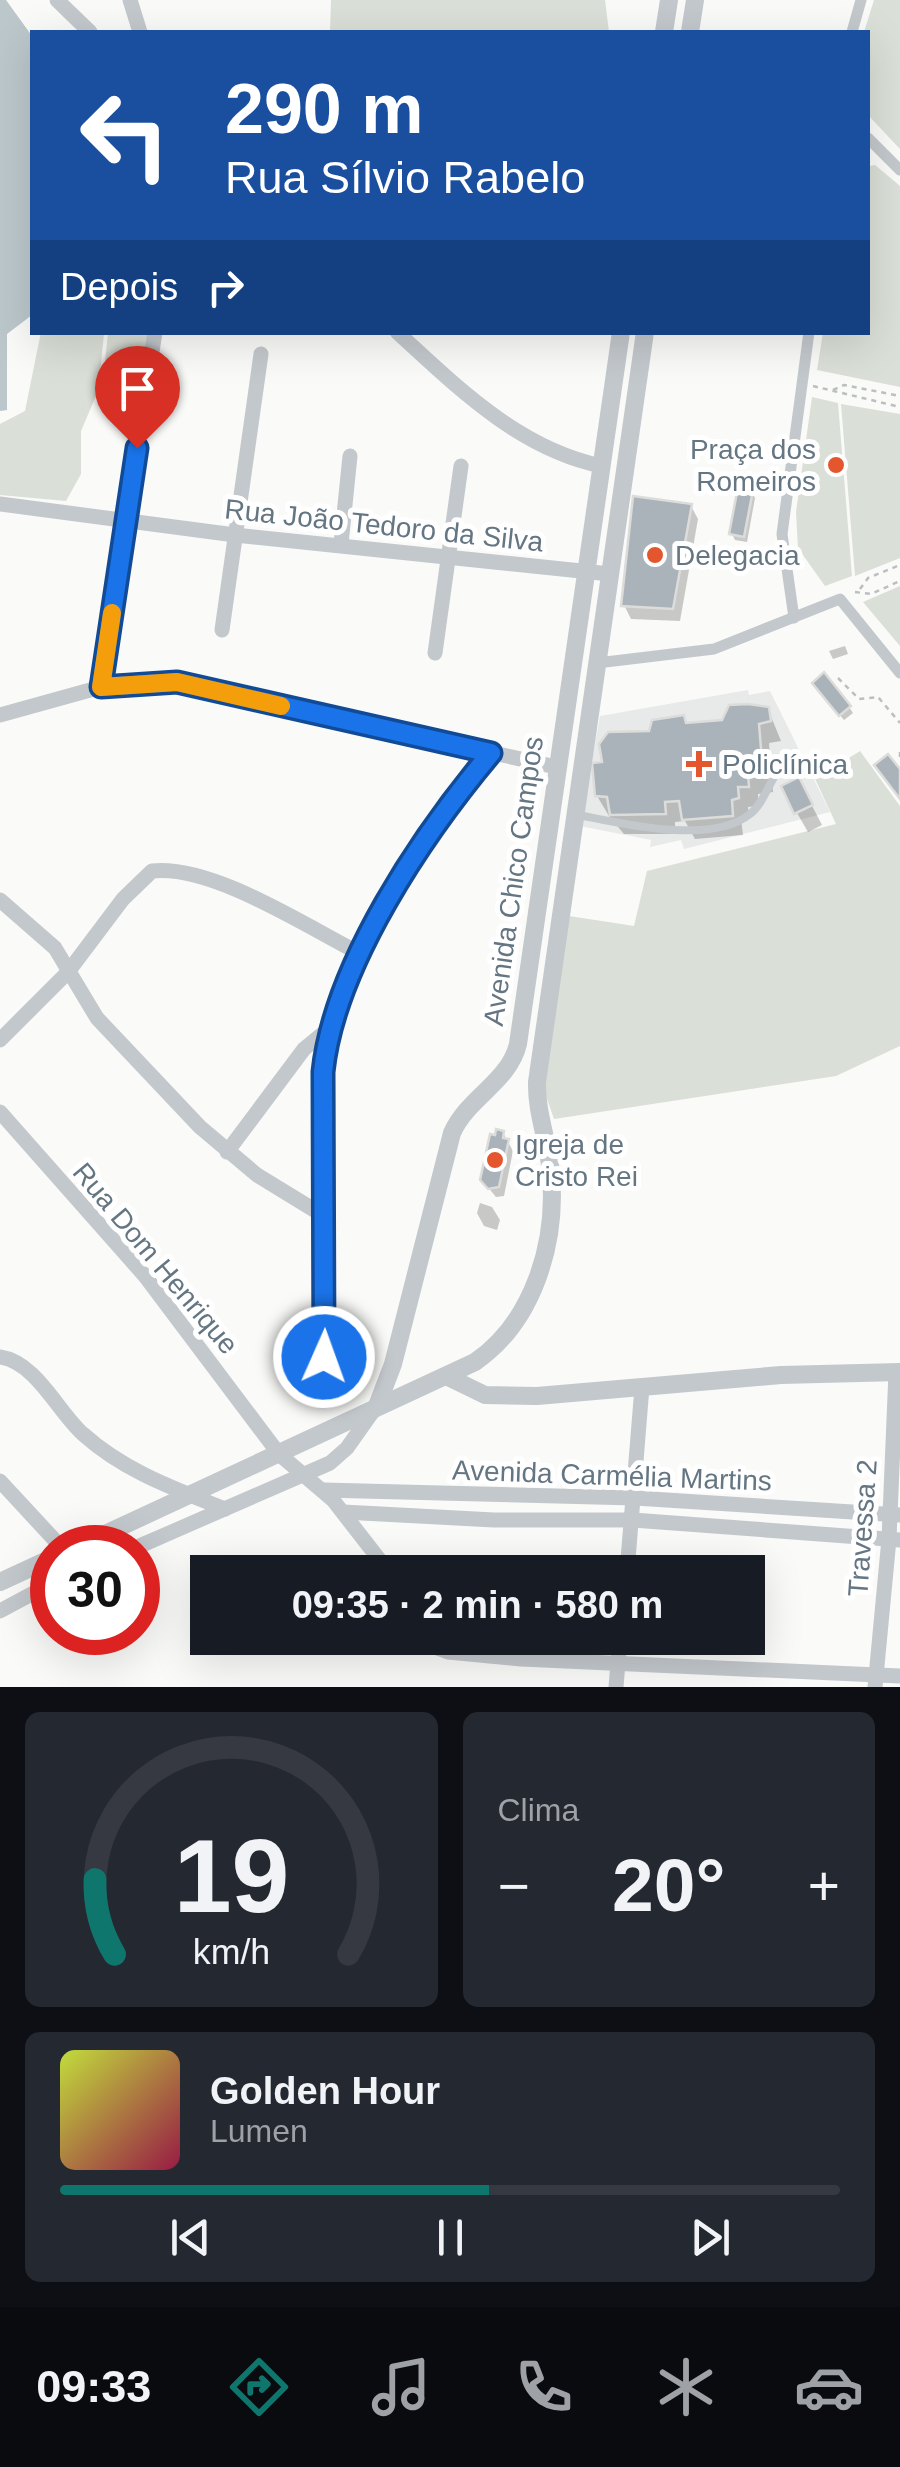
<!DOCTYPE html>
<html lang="pt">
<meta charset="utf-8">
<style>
body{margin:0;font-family:Arial,sans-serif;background:#242831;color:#f1f3f6;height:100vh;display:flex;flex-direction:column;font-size:38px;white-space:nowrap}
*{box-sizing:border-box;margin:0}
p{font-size:32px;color:#9ea1a6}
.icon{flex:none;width:55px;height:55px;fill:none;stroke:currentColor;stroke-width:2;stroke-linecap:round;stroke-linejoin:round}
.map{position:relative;height:1687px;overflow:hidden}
.panel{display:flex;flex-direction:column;gap:25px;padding:25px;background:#0d0f14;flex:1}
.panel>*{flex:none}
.hud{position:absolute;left:30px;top:30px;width:840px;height:305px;border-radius:0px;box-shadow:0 10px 40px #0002;background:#1a4fa0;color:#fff;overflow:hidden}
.speed{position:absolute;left:30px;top:1525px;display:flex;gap:20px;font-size:50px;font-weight:700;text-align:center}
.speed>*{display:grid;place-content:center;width:130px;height:130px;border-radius:50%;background:#171b24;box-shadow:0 10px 40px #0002;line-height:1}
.speed .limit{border:15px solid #d22;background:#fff;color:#111}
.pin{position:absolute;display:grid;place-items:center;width:85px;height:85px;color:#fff;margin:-102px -42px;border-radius:50% 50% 50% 0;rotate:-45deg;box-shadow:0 0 10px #0007}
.pin .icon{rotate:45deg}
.me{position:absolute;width:110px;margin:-55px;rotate:2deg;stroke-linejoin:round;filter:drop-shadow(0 0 8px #0008)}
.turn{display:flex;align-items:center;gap:35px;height:210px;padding:0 30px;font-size:45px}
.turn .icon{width:130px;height:130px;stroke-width:2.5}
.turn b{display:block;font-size:70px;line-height:85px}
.then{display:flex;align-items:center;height:95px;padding:0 30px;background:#0003;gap:20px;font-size:38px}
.big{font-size:75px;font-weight:600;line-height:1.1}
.panel .tile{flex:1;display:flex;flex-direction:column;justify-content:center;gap:15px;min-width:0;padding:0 35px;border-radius:15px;background:#242831}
.panel .dial{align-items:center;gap:0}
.dial svg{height:260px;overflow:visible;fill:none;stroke:#363941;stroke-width:7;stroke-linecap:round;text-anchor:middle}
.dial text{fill:#f1f3f6;stroke:none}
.song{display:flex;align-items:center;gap:30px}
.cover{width:120px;height:120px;border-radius:15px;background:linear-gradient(135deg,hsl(70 70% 55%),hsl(340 70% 35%))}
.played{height:10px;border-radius:5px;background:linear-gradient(90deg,#0f766e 55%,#363941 55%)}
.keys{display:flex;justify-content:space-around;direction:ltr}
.heat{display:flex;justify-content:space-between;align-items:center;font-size:55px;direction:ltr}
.panel .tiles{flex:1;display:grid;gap:25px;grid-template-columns:1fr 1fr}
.tile:last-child{grid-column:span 2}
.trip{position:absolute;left:190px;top:1555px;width:575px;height:100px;border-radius:0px;background:#171b24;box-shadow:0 10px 40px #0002;font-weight:600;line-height:100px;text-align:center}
.dock{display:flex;height:160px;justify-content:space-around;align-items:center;background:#090b0e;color:#9ea1a6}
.dock .icon{width:70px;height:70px}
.dock .current{color:#0f766e}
.dock b{font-size:45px;color:#f1f3f6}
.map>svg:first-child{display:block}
.built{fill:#e8e9e9}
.green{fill:#dadfd7}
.water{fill:#bbc7cb}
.shadow{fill:#0003}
.building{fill:#aab3b9;stroke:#dcdcda;stroke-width:2.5}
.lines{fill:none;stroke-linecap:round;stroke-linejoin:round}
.path{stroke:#bbbfc2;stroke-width:2.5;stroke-dasharray:5 5;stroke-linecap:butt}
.service{stroke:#c3c8cc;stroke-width:8}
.pedestrian{stroke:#c3c8cc;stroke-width:11}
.minor{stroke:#c3c8cc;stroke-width:15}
.tertiary{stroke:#c3c8cc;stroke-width:18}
.route-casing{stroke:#114b97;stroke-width:25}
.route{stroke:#1a73e8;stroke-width:18}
.slow{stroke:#f59e0b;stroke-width:18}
.poi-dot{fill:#e4572e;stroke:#fff;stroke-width:4}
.labels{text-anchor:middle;stroke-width:10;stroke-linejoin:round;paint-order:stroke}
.poi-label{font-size:28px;fill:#657683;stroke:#fff;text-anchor:start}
.street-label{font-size:28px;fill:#657683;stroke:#fff}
</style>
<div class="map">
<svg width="900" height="1687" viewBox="0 0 900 1687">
<rect width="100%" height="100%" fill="#fafaf8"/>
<path class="built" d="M748,690L749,695L770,691L830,812L684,849L681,840L650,847L651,840L580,826L600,716Z"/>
<g class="green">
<path d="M331,0H605L609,32H330Z"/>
<path d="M874,0H900V149L868,115V32H864Z"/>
<path d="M875,165L900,186V387L817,370L823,333L868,332V166Z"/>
<path d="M41,332L104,334L98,391L81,431V474L66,501L0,495V424L25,411Z"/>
<path d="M108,333H154L141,376L105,362Z"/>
<path d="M812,397L838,403L852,576L825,586L798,548L796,512Z"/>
<path d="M841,404L900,414V558L855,576Z"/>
<path d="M900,586V646L863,602Z"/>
<path d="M860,751L900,806V1046L836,1076L554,1119L544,1090L569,916L634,926L647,871L836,824L810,768L838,765Z"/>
</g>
<path class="water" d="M0,0H6L32,36V315L7,334V410L0,411Z"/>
<g class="shadow">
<path d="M752,492L755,498L747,542L735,540L732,534Z"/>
<path d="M691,506L698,519L680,621L631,619L624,605Z"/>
<path d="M845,646L848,654L833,659L829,651Z"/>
<path d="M818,689L849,707L853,713L844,720Z"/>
<path d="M768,709L781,741L769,743L773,792L758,794V806L748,807L749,818L741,819L743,835L695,839L685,821L675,822V834H624L609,816L597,796L605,765L651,734L683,718L688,726L724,722Z"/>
<path d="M809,800L822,825L808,832L797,813Z"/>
<path d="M503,1133L513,1151L504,1196L496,1197L482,1180Z"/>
<path d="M480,1203L492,1207L500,1220L497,1230L484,1226L477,1213Z"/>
</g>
<g class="building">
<path d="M738,487L753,490L744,537L729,534Z"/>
<path d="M633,496L692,504L673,609L621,606Z"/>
<path d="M824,672L851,706L839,716L812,683Z"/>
<path d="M748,704L769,707L771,721L759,724L763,773L748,774L749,787H738L739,798L732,800L733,816L682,820L679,801L665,802L666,814L610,815L607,797L595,796L592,763L602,762L599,744L608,732L649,731L652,720L684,715L686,723L722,720L729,705Z"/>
<path d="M888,754L900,769V799L874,765Z"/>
<path d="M799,777L813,805L794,814L781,786Z"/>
<path d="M496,1129L504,1131L503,1138L509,1139L499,1187L488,1189L480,1180L490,1134L495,1135Z"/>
</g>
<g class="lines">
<g class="path">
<path d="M813,386L900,407"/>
<path d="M833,390L844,385L900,396"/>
<path d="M860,589L868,578L900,565"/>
<path d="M855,592L871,594L900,581"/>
<path d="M838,678L859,699L878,697L900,723"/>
<path d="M900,752V757"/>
</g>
<path class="service" d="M579,815C624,824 712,845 750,814C762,805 768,786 776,774"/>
<g class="pedestrian">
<path d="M852,32L861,0"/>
<path d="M868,138L900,170"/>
<path d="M794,618L782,534L809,332"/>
<path d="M597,663L714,649L840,599L900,673"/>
</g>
<g class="minor">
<path d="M57,0L90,32"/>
<path d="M130,0L140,32"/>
<path d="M397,332C457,387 519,449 602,466"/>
<path d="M0,504L235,535L610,574"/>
<path d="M341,544L350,456"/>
<path d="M222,630L261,354"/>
<path d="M435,653L461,466"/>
<path d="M101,687L155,332"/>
<path d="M0,715L101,687L177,682L556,767"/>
<path d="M0,900L55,948L97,1018L200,1127L257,1175L324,1216"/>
<path d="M0,1040L68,972L123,899L152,871C212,864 307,927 361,954"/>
<path d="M0,1112L145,1276L279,1454L333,1500L389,1572"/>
<path d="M227,1152L304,1049L332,1026"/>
<path d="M0,1357C36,1362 58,1412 83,1434C124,1471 175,1489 225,1509"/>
<path d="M324,1357L323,1072C335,964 422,834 491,753"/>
<path d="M0,1481L62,1548"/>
<path d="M323,1490L635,1498L900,1515"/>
<path d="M343,1512L494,1520H633L900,1540"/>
<path d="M135,1548L330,1463L347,1448L376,1407"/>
<path d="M627,1572L642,1387"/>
<path d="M0,1611L52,1583"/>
<path d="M432,1638L435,1647L448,1652L521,1659L900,1676"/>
<path d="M616,1687L620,1638"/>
<path d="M875,1687L889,1539L896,1372"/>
</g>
<g class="tertiary">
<path d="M664,32L669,0"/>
<path d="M690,32L695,0"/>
<path d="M448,1377L485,1395L537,1396L781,1375L900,1372"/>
<path d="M377,1406L393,1364L452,1133C468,1097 509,1082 518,1044L621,332"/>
<path d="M75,1548L475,1362C533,1322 557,1244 551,1174C549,1143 536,1113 537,1082L645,332"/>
<path d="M0,1582L52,1558"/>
</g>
</g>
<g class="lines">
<defs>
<path id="route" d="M137,448L101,687L177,682L491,753C423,834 334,965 323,1072L324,1357"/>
</defs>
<use href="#route" class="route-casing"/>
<use href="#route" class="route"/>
<path class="slow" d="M112,613L101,687L177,682L281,706"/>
</g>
<g class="poi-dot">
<circle cx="836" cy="465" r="10"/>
<circle cx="655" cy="555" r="10"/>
<path d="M694 749h10v10h10v10h-10v10h-10v-10h-10v-10h10z"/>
<circle cx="495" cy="1160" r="10"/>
</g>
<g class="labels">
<g class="poi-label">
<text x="816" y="459" text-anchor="end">Praça dos<tspan x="816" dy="32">Romeiros</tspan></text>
<text x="675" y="565">Delegacia</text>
<text x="722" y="774">Policlínica</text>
<text x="515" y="1154">Igreja de<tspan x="515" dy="32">Cristo Rei</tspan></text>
</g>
<g class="street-label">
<text transform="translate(384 525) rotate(6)" y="10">Rua João Tedoro da Silva</text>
<text transform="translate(513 881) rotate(-82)" y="10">Avenida Chico Campos</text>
<text transform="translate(156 1258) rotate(50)" y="10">Rua Dom Henrique</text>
<text transform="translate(612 1475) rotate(2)" y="10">Avenida Carmélia Martins</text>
<text transform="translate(862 1528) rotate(-86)" y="10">Travessa 2</text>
</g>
</g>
</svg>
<div class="speed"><div class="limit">30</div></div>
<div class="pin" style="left:137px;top:448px;background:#d93025"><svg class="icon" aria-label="arrive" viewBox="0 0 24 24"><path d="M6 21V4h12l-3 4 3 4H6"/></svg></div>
<svg class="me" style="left:324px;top:1357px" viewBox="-20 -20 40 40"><circle r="17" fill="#1a73e8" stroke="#fff" stroke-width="3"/><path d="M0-11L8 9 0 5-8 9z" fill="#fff"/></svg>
<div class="trip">09:35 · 2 min · 580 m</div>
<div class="hud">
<div class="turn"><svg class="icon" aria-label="left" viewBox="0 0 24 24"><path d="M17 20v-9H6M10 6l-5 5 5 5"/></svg><div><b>290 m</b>Rua Sílvio Rabelo</div></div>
<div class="then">Depois<svg class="icon" aria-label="right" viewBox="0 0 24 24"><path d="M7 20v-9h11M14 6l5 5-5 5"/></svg></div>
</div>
</div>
<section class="panel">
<div class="tiles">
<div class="tile dial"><svg viewBox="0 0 100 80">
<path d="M14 69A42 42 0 1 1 86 69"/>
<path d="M14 69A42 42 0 0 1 8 46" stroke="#0f766e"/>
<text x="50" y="56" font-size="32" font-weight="700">19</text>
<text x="50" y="72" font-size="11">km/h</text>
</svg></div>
<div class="tile"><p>Clima</p>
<div class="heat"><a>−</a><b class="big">20°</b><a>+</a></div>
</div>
<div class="tile">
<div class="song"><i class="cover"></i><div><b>Golden Hour</b><p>Lumen</p></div></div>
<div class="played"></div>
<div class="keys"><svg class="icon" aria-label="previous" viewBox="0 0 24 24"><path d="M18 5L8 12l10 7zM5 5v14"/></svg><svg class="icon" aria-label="pause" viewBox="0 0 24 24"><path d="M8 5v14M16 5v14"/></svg><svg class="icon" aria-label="next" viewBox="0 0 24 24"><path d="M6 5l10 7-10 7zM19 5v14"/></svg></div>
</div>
</div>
</section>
<nav class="dock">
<b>09:33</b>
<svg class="icon current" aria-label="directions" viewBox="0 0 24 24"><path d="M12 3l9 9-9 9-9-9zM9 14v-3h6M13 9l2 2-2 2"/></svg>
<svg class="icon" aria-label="music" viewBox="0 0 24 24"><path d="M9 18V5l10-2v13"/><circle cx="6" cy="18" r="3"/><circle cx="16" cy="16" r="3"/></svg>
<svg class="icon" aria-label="phone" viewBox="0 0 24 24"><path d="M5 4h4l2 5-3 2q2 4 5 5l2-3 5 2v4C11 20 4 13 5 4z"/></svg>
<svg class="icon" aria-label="climate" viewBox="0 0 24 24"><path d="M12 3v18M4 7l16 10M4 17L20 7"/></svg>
<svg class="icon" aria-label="car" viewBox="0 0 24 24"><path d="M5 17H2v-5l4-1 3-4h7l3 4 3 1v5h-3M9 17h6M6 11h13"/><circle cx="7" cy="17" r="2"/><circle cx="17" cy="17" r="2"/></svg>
</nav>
